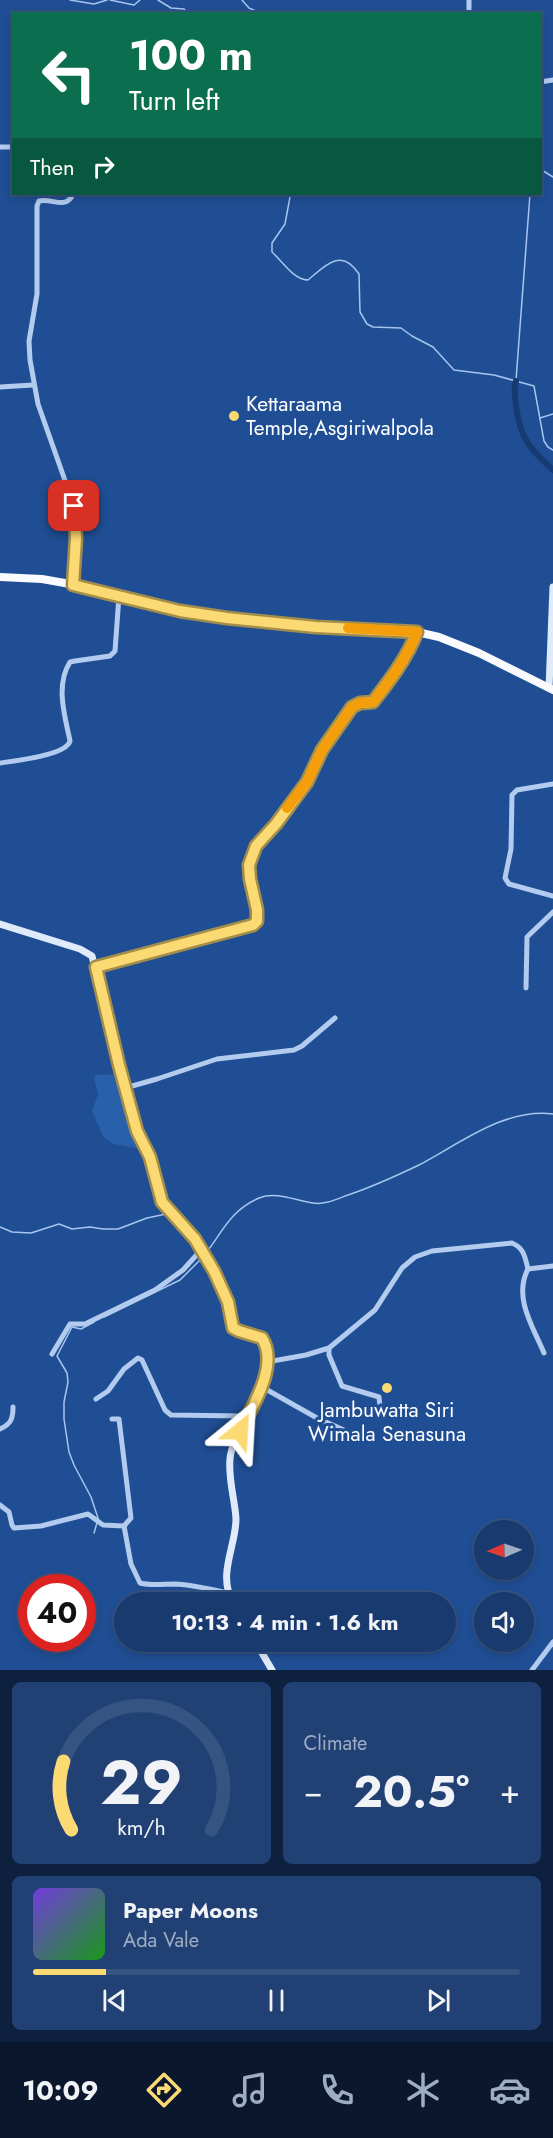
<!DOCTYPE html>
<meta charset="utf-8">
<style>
body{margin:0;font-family:Jost,sans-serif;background:#214174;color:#f1f3f6;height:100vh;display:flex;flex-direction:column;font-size:22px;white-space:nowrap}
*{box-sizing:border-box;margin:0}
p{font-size:20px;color:#9fadc3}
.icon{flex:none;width:33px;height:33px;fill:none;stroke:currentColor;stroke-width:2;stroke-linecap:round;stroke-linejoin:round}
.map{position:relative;height:1670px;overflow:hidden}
.sheet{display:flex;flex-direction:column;gap:12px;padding:12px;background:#0d203d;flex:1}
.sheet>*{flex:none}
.banner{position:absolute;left:12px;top:12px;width:530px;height:183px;border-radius:0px;box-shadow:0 3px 9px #0003,0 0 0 2px #365482;background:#0b6e4f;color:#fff;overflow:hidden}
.needle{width:39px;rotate:268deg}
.tools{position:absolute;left:474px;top:1520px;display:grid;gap:12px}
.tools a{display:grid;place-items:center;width:60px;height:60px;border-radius:50%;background:#183a6f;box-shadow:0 3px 9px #0003,0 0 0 2px #365482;font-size:30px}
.speed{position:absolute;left:18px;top:1574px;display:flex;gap:12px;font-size:30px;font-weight:700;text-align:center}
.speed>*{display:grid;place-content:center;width:78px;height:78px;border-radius:50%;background:#183a6f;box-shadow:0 3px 9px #0003,0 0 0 2px #365482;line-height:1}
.speed .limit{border:9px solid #d22;background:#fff;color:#111}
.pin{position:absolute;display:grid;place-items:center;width:51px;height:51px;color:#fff;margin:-26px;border-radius:12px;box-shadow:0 3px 9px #0006}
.me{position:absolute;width:66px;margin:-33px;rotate:27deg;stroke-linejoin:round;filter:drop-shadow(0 0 4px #0008)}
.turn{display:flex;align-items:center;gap:21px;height:126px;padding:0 18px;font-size:27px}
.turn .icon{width:78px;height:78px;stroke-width:2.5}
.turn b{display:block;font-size:42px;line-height:51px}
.then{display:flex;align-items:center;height:57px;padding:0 18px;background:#0003;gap:12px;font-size:22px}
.big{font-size:45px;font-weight:700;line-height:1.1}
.sheet .widget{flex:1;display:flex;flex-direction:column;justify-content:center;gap:9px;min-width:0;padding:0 21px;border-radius:9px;background:#214174}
.sheet .dial{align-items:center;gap:0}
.dial svg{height:156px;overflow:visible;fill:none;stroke:#365482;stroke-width:7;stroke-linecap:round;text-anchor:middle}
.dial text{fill:#f1f3f6;stroke:none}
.song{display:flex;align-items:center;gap:18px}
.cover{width:72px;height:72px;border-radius:9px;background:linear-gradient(135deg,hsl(260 70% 55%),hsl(120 70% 35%))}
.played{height:6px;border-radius:3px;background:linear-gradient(90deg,#fbd973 15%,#365482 15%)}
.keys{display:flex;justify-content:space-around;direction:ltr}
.heat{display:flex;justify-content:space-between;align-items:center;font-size:33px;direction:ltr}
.sheet .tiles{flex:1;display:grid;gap:12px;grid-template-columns:1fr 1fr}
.widget:last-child{grid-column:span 2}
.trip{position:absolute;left:114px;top:1592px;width:342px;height:60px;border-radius:30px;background:#183a6f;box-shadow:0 3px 9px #0003,0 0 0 2px #365482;font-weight:700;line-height:60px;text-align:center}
.tabs{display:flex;height:96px;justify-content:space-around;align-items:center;background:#0a172c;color:#9fadc3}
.tabs .icon{width:42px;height:42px}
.tabs .current{color:#fbd973}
.tabs b{font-size:27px;color:#f1f3f6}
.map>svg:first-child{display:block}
.green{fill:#2960ac}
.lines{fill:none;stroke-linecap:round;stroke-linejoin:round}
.stream{stroke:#a6c5ef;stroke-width:1.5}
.canal{stroke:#163a72;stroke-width:6}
.street{stroke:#b2cbee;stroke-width:5}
.secondary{stroke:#dfeafa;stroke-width:7}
.primary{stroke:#f9fbff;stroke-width:8}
.route-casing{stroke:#a38d4b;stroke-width:15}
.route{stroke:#fbd973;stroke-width:10}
.slow{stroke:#f59e0b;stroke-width:10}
.poi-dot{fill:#fbd973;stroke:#204e94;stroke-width:2}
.labels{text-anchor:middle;stroke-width:6;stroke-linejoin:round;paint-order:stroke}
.poi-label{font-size:21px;fill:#fff;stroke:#204e94;text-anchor:start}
</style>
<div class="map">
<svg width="553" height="1670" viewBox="0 0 553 1670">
<rect width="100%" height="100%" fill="#204e94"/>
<path class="green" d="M120,1074L143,1147L141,1149L114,1144L104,1138L92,1111L98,1094L94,1077L97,1075Z"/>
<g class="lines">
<g class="stream">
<path d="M70,0L94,4L107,0"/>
<path d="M110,0L134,5L140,0"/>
<path d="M158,0L171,8L184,9L188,14"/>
<path d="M242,0L249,8L263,14"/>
<path d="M540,169L553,177"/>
<path d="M279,194H286L290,197L285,224L272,243V252C283,262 294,280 308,280C325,266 341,247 359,274L360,312L367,324L373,327L401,328L412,336L433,347L454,370L494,375L534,386L544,441L548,447L553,450"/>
<path d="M516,380L530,194"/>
<path d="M540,418L553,414"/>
<path d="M0,1227L12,1232L31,1233L59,1224L72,1229L90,1227L103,1229H118L147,1218L166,1214L195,1245"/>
<path d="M206,1253C223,1231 231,1210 259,1198C277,1191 296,1201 313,1203C325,1205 337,1199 348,1195C372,1187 396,1176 419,1165C461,1143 504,1108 553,1114"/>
<path d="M104,1317L180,1280L203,1257"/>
<path d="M94,1322L81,1329L72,1327L57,1356L67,1373L68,1382L64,1402V1419L69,1452L74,1465L91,1497L98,1518"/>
<path d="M94,1533L97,1523"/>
</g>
<path class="canal" d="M516,381C513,389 515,397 516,405C520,438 529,448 553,470"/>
<g class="street">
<path d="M469,0V14"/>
<path d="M540,82L553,80"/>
<path d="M0,147H14"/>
<path d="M0,387L33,385"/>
<path d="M73,585L76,538L74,506L38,404L30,360L29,341L37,294V206L39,201C53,198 66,210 73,194"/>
<path d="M0,763C15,761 67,755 70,741C65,716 55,686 70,662L75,661L110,656L115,651L119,596"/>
<path d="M553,784L517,790L512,795L511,849L505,878L509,884L553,896"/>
<path d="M96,967L253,925L257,921V910L250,879L249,865L256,846L276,824L307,782L323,750L352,707L360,703L373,702C390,680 407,658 417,632"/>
<path d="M526,988L527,937L553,912"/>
<path d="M125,1088L157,1079L217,1059L294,1050L302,1046L335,1018"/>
<path d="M528,1269L553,1266"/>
<path d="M329,1348V1355L342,1386L379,1397L380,1407"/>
<path d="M52,1354L70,1324H85L155,1290L183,1270L201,1250"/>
<path d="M267,1362L306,1355L329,1348L375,1310L402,1268L415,1257L432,1251L512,1243C524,1248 525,1257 528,1269C513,1297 533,1327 544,1353"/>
<path d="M262,1387L317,1418L355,1435"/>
<path d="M96,1399L108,1391L124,1369L138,1358L142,1360L165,1410L171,1415L242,1416L247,1418"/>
<path d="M0,1429C11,1424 13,1419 13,1407"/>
<path d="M0,1505L9,1512L12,1525L14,1528L41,1526L88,1514L103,1525L124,1526L131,1518L119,1419H112"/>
<path d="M124,1526L131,1564L140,1583C152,1586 163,1584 175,1584C193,1585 210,1589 228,1593"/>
<path d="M532,1670L553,1642"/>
</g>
<g class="secondary">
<path d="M549,688L553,587"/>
<path d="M0,924L80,949L92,956L137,1132L150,1157L162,1202L195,1239L214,1271L228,1302L233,1327L239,1331L262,1338C286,1375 233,1423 230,1459C228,1479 235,1500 236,1519C236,1546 217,1575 233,1602"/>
<path d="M255,1641L272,1670"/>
</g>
<path class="primary" d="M0,577L42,579L87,587L180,611L227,618L316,627L417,632L439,637L479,653L553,690"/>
</g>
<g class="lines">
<defs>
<path id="route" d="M74,506L76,538L73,585L180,611L227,618L316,627L417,632C407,658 390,680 373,702L360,703L352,707L322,750L307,782L276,824L256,846L249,865L250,879L257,910V921L253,925L96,967L119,1065L137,1131L150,1157L162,1202L195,1239L214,1271L228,1302L233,1328L239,1331L262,1338C279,1365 253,1406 240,1431"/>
</defs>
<use href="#route" class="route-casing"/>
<use href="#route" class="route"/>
<path class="slow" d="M287,808L307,782L322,750L352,707L360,703L373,702C390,680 407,658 417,632L348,628"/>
</g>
<g class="poi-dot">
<circle cx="234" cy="416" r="6"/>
<circle cx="387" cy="1388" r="6"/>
</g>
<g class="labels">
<g class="poi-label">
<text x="246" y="411">Kettaraama<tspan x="246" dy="24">Temple,Asgiriwalpola</tspan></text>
<text x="387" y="1417" text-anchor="middle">Jambuwatta Siri<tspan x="387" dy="24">Wimala Senasuna</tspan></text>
</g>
</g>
</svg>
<div class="tools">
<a><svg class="needle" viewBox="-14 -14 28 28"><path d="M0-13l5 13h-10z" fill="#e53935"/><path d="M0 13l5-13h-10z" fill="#9fadc3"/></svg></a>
<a><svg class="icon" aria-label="sound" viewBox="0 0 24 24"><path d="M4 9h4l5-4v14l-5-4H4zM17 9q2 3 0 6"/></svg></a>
</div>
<div class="speed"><div class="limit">40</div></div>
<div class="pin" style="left:74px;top:506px;background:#d93025"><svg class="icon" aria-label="arrive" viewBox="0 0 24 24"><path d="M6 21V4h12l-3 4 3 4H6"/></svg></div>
<svg class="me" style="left:240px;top:1431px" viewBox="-20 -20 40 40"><path d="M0-17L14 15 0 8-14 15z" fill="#fbd973" stroke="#fff" stroke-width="4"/></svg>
<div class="trip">10:13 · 4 min · 1.6 km</div>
<div class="banner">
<div class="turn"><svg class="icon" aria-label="left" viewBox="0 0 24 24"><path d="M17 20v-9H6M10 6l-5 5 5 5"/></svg><div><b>100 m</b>Turn left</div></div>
<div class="then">Then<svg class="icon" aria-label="right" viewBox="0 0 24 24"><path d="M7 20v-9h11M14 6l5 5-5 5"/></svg></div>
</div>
</div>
<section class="sheet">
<div class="tiles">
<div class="widget dial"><svg viewBox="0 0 100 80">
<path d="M14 69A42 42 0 1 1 86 69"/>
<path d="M14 69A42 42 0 0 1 10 34" stroke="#fbd973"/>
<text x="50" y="56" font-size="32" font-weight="700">29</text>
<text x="50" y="72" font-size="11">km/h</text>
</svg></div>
<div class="widget"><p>Climate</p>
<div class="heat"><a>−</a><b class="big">20.5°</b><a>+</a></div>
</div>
<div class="widget">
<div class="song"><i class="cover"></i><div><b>Paper Moons</b><p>Ada Vale</p></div></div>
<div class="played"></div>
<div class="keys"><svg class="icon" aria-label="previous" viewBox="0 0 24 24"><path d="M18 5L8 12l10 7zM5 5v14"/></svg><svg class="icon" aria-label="pause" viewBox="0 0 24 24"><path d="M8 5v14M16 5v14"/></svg><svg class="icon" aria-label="next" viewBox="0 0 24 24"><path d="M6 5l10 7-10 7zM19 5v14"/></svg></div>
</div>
</div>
</section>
<nav class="tabs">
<b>10:09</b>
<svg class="icon current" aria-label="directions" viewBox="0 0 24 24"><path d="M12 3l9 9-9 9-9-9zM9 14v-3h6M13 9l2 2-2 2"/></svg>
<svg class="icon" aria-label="music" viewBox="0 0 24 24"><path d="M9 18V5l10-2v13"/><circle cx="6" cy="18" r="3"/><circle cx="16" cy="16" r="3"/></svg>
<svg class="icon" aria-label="phone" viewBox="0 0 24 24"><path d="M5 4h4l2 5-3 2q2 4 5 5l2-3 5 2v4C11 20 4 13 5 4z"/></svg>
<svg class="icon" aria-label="climate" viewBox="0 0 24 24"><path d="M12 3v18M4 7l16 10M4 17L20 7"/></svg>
<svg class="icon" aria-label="car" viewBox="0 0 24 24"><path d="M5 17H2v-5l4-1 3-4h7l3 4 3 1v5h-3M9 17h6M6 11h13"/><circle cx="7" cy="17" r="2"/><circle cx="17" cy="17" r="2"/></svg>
</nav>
